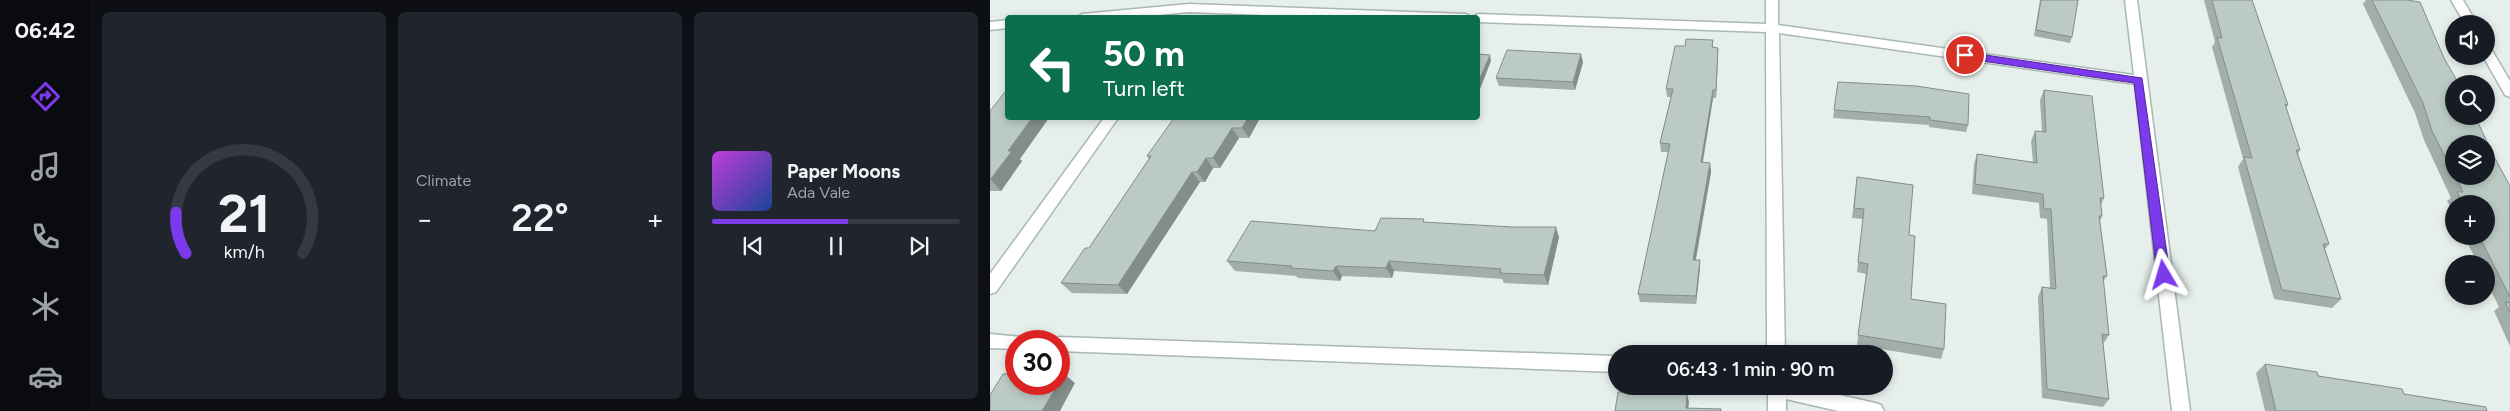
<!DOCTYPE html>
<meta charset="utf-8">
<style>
body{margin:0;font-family:Figtree,sans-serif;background:#20242c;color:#f1f3f6;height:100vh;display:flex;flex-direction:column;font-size:19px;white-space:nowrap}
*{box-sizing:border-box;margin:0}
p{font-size:16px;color:#9ea1a6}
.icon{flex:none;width:28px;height:28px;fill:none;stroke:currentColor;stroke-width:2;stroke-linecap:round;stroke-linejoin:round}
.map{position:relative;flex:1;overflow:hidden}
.panel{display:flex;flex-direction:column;gap:12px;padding:12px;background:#0d0f14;width:900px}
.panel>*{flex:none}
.guide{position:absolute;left:15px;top:15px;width:475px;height:105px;border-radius:5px;box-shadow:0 2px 8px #0003;background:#0b6e4f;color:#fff;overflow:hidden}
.buttons{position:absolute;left:1455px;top:15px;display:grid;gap:10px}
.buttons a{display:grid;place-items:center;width:50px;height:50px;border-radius:50%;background:#171b24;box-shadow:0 2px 8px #0003;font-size:25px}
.speed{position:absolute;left:15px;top:330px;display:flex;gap:10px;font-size:25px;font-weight:700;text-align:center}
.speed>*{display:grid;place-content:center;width:65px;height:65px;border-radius:50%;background:#171b24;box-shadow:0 2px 8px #0003;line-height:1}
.speed .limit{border:8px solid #d22;background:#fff;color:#111}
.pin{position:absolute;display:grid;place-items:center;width:42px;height:42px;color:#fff;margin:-21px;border:2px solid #fff;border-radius:50%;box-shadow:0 1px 5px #0007}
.me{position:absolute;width:55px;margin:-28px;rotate:353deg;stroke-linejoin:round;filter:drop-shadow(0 0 4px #0008)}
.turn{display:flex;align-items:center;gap:18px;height:105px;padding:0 15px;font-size:22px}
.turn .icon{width:65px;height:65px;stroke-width:2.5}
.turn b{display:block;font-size:35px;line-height:42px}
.big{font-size:38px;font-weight:600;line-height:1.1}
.panel .tile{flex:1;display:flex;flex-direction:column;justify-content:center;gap:8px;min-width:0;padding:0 18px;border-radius:8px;background:#20242c}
.panel .dial{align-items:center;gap:0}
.dial svg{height:130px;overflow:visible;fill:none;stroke:#363941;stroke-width:7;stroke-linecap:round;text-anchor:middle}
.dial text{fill:#f1f3f6;stroke:none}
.song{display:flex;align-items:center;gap:15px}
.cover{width:60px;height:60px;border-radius:8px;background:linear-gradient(135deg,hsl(290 70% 55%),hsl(220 70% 35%))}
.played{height:5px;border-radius:2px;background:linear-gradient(90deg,#7c3aed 55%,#363941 55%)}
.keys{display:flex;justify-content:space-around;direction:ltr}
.heat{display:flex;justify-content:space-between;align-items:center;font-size:28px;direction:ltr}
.panel .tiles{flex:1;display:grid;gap:12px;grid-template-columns:repeat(3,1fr)}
.trip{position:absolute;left:618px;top:345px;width:285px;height:50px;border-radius:25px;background:#171b24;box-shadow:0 2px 8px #0003;font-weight:600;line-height:50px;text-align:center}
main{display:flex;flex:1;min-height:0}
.tabs{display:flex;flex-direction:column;width:90px;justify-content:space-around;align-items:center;background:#090b0e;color:#9ea1a6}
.tabs .icon{width:35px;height:35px}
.tabs .current{color:#7c3aed}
.tabs b{font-size:22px;color:#f1f3f6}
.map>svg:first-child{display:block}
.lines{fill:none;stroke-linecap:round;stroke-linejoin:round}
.street-casing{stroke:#a8b8b2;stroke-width:3}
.street{fill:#fff;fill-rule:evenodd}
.wall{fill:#a1aea9;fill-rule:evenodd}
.shaded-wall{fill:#838d89}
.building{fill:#bbcac4;stroke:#838d89}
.route{fill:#7c3aed;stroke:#51269a}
</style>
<main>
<nav class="tabs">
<b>06:42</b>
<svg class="icon current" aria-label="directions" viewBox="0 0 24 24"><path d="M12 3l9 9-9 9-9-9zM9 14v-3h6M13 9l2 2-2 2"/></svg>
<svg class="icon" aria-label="music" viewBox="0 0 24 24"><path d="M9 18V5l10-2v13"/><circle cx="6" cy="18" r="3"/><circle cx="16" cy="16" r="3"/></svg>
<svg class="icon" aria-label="phone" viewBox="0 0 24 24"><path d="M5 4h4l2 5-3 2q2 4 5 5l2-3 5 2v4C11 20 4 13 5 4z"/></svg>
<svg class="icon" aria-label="climate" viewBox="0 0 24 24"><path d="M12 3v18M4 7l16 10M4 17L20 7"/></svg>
<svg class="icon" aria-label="car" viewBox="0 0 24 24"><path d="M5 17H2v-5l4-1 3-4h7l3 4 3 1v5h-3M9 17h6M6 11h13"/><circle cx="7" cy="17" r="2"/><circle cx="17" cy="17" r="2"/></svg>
</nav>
<section class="panel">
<div class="tiles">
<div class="tile dial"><svg viewBox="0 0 100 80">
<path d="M14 69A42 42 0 1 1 86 69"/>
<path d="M14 69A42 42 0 0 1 8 44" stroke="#7c3aed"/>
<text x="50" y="56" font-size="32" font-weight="700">21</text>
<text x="50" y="72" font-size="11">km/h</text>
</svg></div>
<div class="tile"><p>Climate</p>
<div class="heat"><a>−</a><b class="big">22°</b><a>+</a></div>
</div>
<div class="tile">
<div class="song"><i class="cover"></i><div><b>Paper Moons</b><p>Ada Vale</p></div></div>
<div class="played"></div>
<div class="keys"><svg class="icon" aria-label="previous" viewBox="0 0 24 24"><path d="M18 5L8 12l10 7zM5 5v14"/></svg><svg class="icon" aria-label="pause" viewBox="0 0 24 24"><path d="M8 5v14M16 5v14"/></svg><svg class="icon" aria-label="next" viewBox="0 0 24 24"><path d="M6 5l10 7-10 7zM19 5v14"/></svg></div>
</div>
</div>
</section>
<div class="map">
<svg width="1520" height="411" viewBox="0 0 1520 411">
<rect width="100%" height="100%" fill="#e6efeb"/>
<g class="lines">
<defs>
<g id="street">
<path d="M776,0H788V25L1144,75L1135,0H1147L1200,411H1182L1145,84L789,33L795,354H777L776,32L488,22V18H482L488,14L776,24Z"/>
<path d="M1461,0H1473L1487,24H1475Z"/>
<path d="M199,4L476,14L482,18H358L199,12L137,18H86L92,14Z"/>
<path d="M18,20V28L0,30V22Z"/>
<path d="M1496,46L1500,47L1520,81V97L1515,95L1493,56H1496Z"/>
<path d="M114,118H128L6,292L0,294V274Z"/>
<path d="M0,334L32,337L34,341H26V349L0,348Z"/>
<path d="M69,337L626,356V372L69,351V341H62Z"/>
<path d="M778,386H811L885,403L891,405L894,411H848L796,399V411H778Z"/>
</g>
</defs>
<use href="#street" class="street-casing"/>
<use href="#street" class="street"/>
</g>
<g class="wall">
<path d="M1050,0H1088L1082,37L1080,43L1044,36Z"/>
<path d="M1214,0H1262L1298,105L1296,108L1310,150L1308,154L1339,244L1335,249L1351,299L1342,308L1284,299L1248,167L1253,159L1222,47L1225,42Z"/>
<path d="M1376,0H1417L1454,58L1502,153L1520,186V346L1504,311L1509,307L1496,281V264H1488L1474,236H1496V204H1464V214L1457,201L1461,198L1434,140L1425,113L1373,4ZM1464,144L1496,176H1464Z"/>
<path d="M723,40V47L728,48L726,98H723L713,162L720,163L721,172L706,260H710V268L706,304L650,302L648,294L678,152H671L670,143L681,97H677L676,89L695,46Z"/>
<path d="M593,62L585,90L509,86L506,78Z"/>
<path d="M848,82L978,125L976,132L939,127V125L843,118Z"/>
<path d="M1054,90L1114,198L1111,205L1112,216L1110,221L1117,276L1113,282L1119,335L1113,344L1119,399L1113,407L1052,398L1048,297L1052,287L1060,288L1057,219L1050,218L1049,203L982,194L984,164L987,154L1043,162L1041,141L1045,131L1052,132L1050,100Z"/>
<path d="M0,111L30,159L32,161L11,191H0Z"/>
<path d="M270,118L259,138H249L230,168H223L215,182H210L137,294L82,293L71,283L99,248L159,159L157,156Z"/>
<path d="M867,177L919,235L921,299L954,349L951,359L867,345L876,274L867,272L873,219L862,218Z"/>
<path d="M435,222L569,237L558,285L514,283L512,279L404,271L402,278L352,276L350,281L308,278L306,276L245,271L237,261L385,231Z"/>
<path d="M1275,364L1414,394L1497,411H1275L1266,373Z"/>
</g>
<g class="shaded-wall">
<path d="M728,48V56L726,98V90Z"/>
<path d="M591,54L593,62L585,90L583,82Z"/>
<path d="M500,55L501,61L490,89L488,83Z"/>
<path d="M723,90V98L711,171V162Z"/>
<path d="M42,118H59L30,159L32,161L11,191L1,180L18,151Z"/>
<path d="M258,118H270L259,138L252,128Z"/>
<path d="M242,128L249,138L230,168L223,158Z"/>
<path d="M216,158L223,168L215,182L207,172Z"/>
<path d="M720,163L721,172L704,268L703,260Z"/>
<path d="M202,172L210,182L137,294L128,285Z"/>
<path d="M566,227L569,237L558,285L554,275Z"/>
<path d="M710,260V268L706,304V296Z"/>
<path d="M399,261L404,271L402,278L396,268Z"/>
<path d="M346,266L352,276L350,281L343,271Z"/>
<path d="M74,374L85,383L70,411H52Z"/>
<path d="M697,394L699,402L698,411L696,408Z"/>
</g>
<g class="building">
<path d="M1051,0H1088L1082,37L1046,30Z"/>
<path d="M1222,0H1262L1298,105L1295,104L1310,150H1306L1339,244H1333L1351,299L1292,290L1254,157L1262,158L1227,37L1232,38Z"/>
<path d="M1382,0H1417L1430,2L1454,58L1469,84H1464V116H1485L1502,153L1520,186V297L1489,236H1496V204H1473L1467,192H1473L1465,176H1496V144H1464V174L1442,131L1433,103Z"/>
<path d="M696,39L723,40L722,47L728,48L726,90H723L711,162L720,163L703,260H710L706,296L648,294L680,144L670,143L683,89H676L685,46H695Z"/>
<path d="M517,50L591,54L583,82L506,78Z"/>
<path d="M488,54L500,55L488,83Z"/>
<path d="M848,82L926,86L979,94L978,125L940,120V117L844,110Z"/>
<path d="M18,88V118H42L18,151H22L0,180V111Z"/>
<path d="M1054,90L1102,96L1114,198H1110L1112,216H1109L1117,276H1113L1119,335L1112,334L1119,399L1057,389L1052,287L1066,289L1061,209H1054L1053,194L985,184L987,154L1047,163L1045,131L1056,132Z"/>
<path d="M184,118H258L252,128H242L223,158H216L207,172H202L128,285L71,283L95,248H99L161,156H157Z"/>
<path d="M867,177L923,185L919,235L925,236L921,299L956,304L954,349L868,335L878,264L868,262L874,209L864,208Z"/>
<path d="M391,218L434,219L433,222L523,227H566L554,275L510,273L511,269L399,261L396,268L346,266L343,271L301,268L302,266L237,261L261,221L385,231Z"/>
<path d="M1515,302L1520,303V312Z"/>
<path d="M1275,364L1327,372L1328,376L1412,389L1414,394L1496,407L1497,411H1286Z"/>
<path d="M13,374H26V384H68L52,411H0V395Z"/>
<path d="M69,374H74L69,383Z"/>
<path d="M628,392L697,394L696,408L731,409V411H625Z"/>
</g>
<path class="route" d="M975,52L1152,78L1180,275L1178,278H1169L1167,275L1144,83L971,58V53Z"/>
</svg>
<div class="buttons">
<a><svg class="icon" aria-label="sound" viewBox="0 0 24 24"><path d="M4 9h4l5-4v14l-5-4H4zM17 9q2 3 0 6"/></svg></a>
<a><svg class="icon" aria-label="search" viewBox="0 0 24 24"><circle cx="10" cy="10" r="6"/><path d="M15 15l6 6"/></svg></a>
<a><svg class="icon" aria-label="layers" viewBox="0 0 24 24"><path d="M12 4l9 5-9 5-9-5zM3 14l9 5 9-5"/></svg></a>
<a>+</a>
<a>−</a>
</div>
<div class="speed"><div class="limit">30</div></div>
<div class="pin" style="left:975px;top:55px;background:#d93025"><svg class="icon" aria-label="arrive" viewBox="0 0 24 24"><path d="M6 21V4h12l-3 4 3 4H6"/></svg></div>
<svg class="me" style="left:1174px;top:275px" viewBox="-20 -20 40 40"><path d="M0-17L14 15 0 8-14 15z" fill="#7c3aed" stroke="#fff" stroke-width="4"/></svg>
<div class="trip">06:43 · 1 min · 90 m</div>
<div class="guide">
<div class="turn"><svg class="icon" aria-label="left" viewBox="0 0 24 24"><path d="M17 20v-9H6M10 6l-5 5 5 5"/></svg><div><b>50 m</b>Turn left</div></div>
</div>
</div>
</main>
